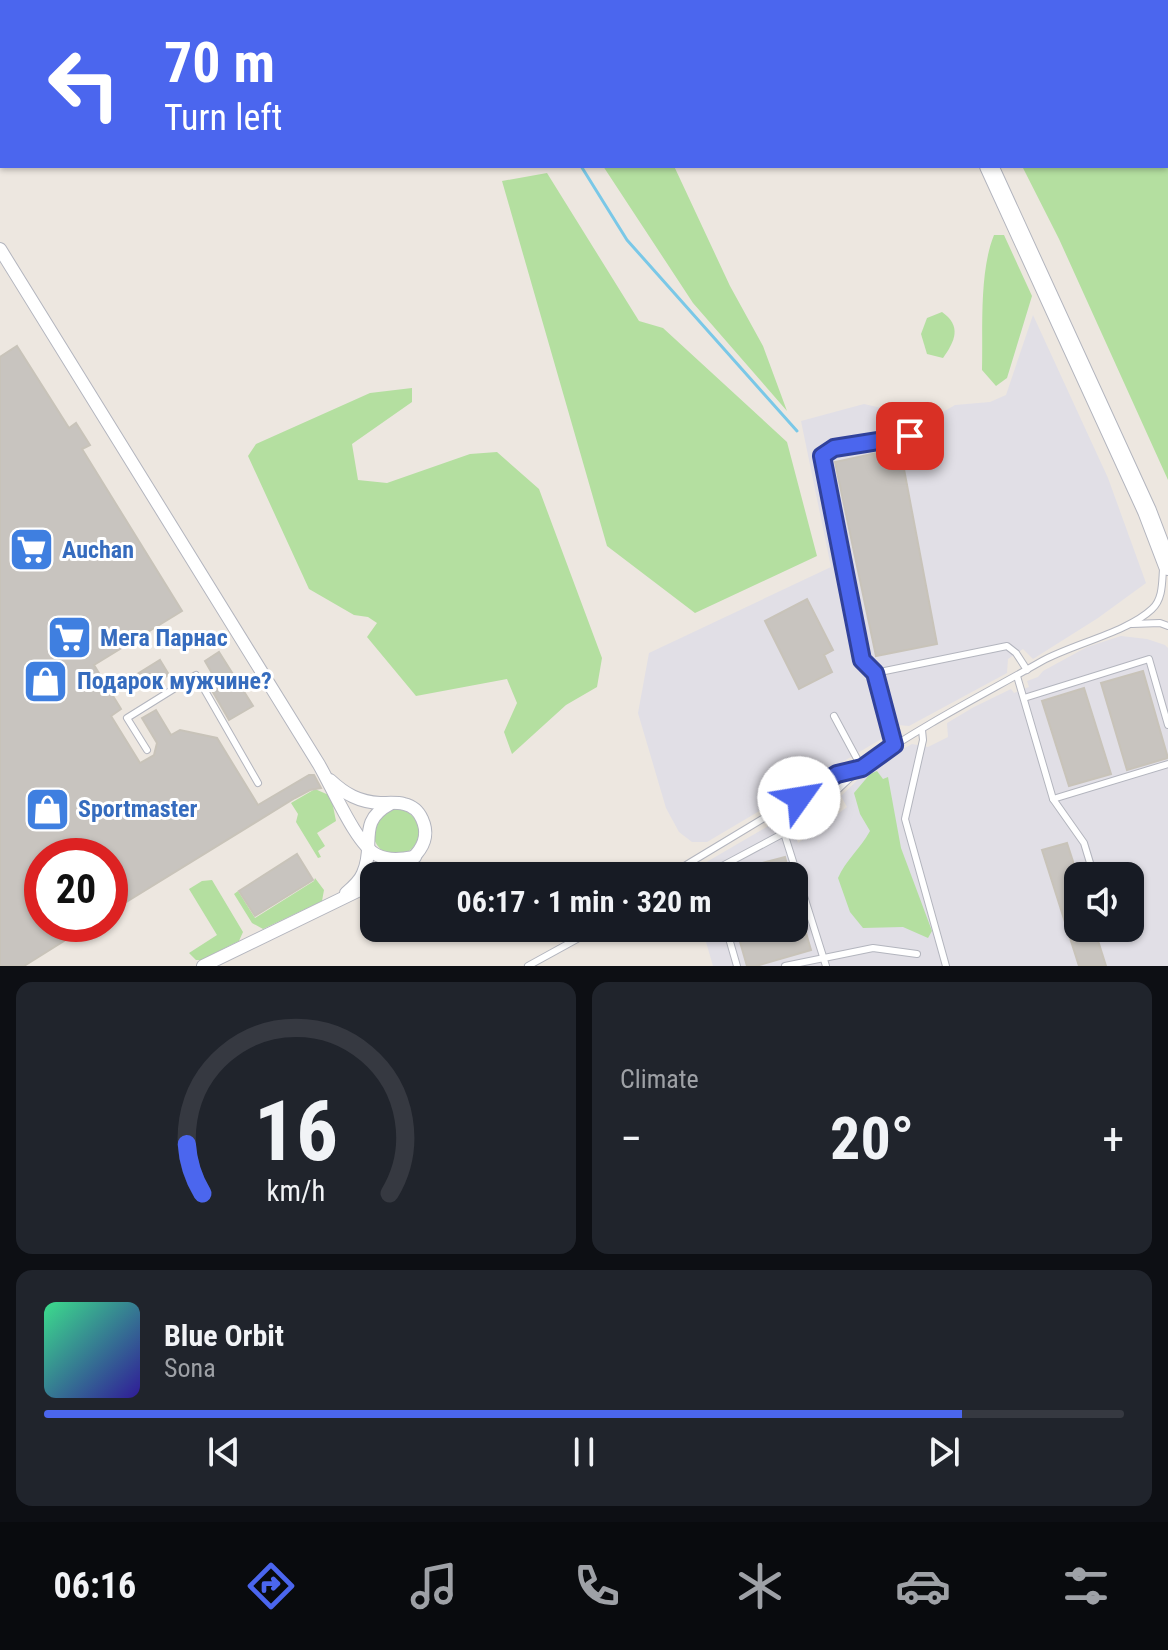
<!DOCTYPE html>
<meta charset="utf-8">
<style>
body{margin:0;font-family:"Roboto Condensed",sans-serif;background:#20242c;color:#f1f3f6;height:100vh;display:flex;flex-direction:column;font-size:30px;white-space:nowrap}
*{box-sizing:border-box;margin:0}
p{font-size:26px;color:#9ea1a6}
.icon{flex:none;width:44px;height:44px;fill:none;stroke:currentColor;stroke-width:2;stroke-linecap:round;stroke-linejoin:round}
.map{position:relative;height:966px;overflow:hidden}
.panel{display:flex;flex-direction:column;gap:16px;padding:16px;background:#0d0f14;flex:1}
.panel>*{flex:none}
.hud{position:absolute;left:0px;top:0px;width:1168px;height:168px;box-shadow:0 2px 6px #0004;background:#4b66ee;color:#fff;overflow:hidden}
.controls{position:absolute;left:1064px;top:862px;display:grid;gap:16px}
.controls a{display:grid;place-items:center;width:80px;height:80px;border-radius:16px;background:#171b24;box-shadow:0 2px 6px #0004;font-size:40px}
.speed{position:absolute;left:24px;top:838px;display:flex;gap:16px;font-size:40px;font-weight:700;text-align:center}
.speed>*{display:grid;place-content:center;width:104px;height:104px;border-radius:50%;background:#171b24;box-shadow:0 2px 6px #0004;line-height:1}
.speed .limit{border:12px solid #d22;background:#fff;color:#111}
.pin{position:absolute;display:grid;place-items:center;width:68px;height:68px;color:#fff;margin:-34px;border-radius:16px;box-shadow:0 4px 12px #0006}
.me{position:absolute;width:88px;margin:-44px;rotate:58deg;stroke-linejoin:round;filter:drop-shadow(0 0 6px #0008)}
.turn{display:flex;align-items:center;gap:28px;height:168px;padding:0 32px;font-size:36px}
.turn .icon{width:104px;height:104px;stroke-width:2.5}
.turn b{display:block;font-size:56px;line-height:68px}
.big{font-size:60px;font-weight:700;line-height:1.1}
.panel .widget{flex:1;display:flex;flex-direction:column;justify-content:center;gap:12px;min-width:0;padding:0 28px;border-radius:16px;background:#20242c}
.panel .dial{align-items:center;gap:0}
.dial svg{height:208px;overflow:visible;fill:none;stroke:#363941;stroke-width:7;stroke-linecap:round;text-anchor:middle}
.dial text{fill:#f1f3f6;stroke:none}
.song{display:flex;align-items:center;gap:24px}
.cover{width:96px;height:96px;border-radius:12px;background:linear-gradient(135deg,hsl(150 70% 55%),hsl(250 70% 35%))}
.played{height:8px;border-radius:4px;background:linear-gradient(90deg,#4b66ee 85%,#363941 85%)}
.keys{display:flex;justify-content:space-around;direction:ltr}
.heat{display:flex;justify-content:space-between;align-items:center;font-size:44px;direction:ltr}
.panel .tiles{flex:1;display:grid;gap:16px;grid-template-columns:1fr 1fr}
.widget:last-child{grid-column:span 2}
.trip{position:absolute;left:360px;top:862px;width:448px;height:80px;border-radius:16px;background:#171b24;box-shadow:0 2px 6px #0004;font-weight:700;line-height:80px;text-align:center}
.tabs{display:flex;height:128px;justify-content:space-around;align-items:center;background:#090b0e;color:#9ea1a6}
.tabs .icon{width:56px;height:56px}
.tabs .current{color:#4b66ee}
.tabs b{font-size:36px;color:#f1f3f6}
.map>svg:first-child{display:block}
.industrial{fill:#e1dfe6;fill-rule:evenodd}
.green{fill:#b4dfa0}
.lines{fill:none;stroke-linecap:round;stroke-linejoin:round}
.stream{stroke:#7ac8e7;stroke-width:3}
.building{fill:#c8c4bf;stroke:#c8c3b9;stroke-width:2}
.lane-casing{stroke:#b3b5be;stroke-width:8}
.street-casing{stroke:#b3b5be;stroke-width:14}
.secondary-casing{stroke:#b3b5be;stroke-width:20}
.lane{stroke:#fff;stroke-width:6}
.street{stroke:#fff;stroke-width:12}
.secondary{stroke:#fff;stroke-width:18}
.route-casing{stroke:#31429b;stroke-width:20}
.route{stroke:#4b66ee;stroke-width:14}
.labels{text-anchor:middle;stroke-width:6;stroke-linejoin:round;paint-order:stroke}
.shop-label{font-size:24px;font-weight:bold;fill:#366cbe;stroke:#fff;text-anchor:start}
</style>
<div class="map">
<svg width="1168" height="966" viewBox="0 0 1168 966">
<rect width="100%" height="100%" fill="#ede7e0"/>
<g class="industrial">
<path d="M1033,315L1108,478L1146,583L1098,618L1033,659L1023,649L1008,659L1007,673L909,726L898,725L884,732L883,738L707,842H692L679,832L666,808L638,713L649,653L831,567L801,421L864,404L931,419L955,405L990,402L1006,395Z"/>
<path d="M1121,636L1147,639L1165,645L1168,648V966H713L702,928H794V876H687L686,874L789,814L798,843L847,807L841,796L871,767L912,744L928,747L948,737L947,723L974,707L1011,689L1014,693L1029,687L1027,681L1038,677L1043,671L1087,647ZM1078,876H1130V928H1078Z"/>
</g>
<g class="green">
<path d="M940,0H1168V480L1059,239L1022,166H1166V2Z"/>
<path d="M603,166H674L730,286L763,346L787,411L693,303Z"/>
<path d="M547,173L639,321L663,328L787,442L817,556L695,613L607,546L502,181Z"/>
<path d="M994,235H1004L1032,296L1007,378L996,386L982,370C983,329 979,272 994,235Z"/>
<path d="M942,312C962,326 955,341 943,358L927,354L921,334L927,318Z"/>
<path d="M412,388V402L352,444L358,480L387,483L470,454L497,452L539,489L602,658L597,687L566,705L512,754L504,732L517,703L507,679L416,696L367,637L377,623L368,617L354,615L309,589L248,456L256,444L370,393Z"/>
<path d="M877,771L883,779L888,777L901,848L932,931L928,938L903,927L863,928L850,912L838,878C846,860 860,849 870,831L860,814L854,793L870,774Z"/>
<path d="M315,789L331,796L336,821L317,833L325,846L318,851L321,857L318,858L296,822L298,814L291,803Z"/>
<circle cx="396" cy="832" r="23"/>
<path d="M315,878L324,890L322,901L263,929L252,923L234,894L238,891L255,918L314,881Z"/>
<path d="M212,880L243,932L239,941L201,960H196L189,953L217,935L189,889L202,881Z"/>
</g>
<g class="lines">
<path class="stream" d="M581,166L627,240L797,431"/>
</g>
<g class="building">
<path d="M17,346L69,428L76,423L90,445L82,449L182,611L94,665L121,709L111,716L140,763L154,755L157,743L142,718L156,710L171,735L180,730L217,738L258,805L309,775H314L321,788L310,790L295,798L110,912V856H42V924H91L24,966H0V357Z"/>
<path d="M900,448L937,644L876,656L835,462Z"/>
<path d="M807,599L833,650L824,655L832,672L799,689L765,621Z"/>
<path d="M219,652L253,706L229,720L206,680L213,675L205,661Z"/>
<path d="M160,660L169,675L143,690L134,676Z"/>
<path d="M1143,671L1168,758L1127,770L1101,683Z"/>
<path d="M1084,688L1111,774L1069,786L1042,701Z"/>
<path d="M1067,843L1078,877V928H1094L1106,966H1079L1042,850Z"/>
<path d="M297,854L313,880L255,916L239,891Z"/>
<path d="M785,857L790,876H726L725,873Z"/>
<path d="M796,898L811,950L756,966H747L736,928H794V899Z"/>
</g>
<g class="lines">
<defs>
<g id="lane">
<path d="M448,0L449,2"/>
<path d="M594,0V2"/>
<path d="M1132,624L1160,623L1168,626"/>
<path d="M875,673L1007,646L1016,653L1027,670"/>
<path d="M1017,676L1053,799L1084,843L1094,876"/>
<path d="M1024,698L1149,659L1168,725"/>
<path d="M922,730L923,740L905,819L946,966"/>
<path d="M894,745L875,673L862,660L821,462L822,456L834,448L910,436"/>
<path d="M147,750L127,718L196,675L258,783"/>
<path d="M1053,799L1168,764"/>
<path d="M678,876L683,867L691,862L837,774L862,768L834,716"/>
<path d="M712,876L711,872L784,833"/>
<path d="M726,928L737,966"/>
<path d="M1108,928L1109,930"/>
<path d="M528,966L597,928"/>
<path d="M785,966L873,948L917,954"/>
<path d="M826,966L784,833C817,816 838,785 868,763C923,725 984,694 1042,661C1073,644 1128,632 1152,609C1163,599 1162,582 1163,569"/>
</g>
<g id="street">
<path d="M154,2L156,0"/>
<path d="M168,2L178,0"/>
<path d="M0,90L2,92"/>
<path d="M0,137L2,136"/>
<path d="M0,249L318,763C331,784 356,845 377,855C389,861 402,859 415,857"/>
<path d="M330,780C345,794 359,802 380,803C388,803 397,802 404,804C413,806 419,812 422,819C435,847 406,865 387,876"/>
<path d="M346,893C353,887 360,881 363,873C376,845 356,822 390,804"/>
<path d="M203,966L374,883"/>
</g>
<g id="secondary">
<path d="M200,0H217"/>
<path d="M912,0L913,2"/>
<path d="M989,166L1147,511L1168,566"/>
</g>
</defs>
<use href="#lane" class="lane-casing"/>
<use href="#street" class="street-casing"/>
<use href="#secondary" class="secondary-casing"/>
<use href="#lane" class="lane"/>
<use href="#street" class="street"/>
<use href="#secondary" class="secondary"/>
</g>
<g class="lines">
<defs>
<path id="route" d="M799,798L837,774L862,768L894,745L875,673L862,660L822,456L834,448L910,436"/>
</defs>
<use href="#route" class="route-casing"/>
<use href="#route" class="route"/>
</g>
<defs>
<symbol id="supermarket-square" viewBox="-11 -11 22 22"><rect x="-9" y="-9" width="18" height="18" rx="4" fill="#3f7fe0" stroke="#fff"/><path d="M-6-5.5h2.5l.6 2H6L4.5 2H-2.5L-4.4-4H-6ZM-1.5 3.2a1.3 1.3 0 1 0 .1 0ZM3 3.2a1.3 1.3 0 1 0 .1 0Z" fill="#fff"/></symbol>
<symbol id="shop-square" viewBox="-11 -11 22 22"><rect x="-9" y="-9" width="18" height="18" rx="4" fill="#3f7fe0" stroke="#fff"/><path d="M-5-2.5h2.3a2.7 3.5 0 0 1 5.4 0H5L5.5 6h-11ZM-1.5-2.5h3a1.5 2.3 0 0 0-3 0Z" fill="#fff"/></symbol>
</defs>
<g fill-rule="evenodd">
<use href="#supermarket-square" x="6" y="524" width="51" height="51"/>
<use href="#supermarket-square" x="44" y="612" width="51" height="51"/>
<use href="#shop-square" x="20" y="656" width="51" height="51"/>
<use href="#shop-square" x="22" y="784" width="51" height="51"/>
</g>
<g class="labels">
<g class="shop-label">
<text x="62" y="558">Auchan</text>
<text x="100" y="646">Мега Парнас</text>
<text x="77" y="689">Подарок мужчине?</text>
<text x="78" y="817">Sportmaster</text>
</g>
</g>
</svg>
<div class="controls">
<a><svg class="icon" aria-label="sound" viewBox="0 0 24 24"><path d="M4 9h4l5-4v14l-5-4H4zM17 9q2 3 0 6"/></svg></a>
</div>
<div class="speed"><div class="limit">20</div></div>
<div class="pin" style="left:910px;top:436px;background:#d93025"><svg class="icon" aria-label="arrive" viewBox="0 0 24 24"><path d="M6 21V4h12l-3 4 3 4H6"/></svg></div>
<svg class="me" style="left:799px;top:798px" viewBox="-20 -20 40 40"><circle r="19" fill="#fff"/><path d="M0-13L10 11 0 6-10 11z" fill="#4b66ee"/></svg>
<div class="trip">06:17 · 1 min · 320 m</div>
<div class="hud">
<div class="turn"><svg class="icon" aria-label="left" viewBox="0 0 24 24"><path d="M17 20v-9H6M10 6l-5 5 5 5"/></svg><div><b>70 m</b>Turn left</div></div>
</div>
</div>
<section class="panel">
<div class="tiles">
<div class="widget dial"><svg viewBox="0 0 100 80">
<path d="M14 69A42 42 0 1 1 86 69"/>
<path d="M14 69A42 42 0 0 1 8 50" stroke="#4b66ee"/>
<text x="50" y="56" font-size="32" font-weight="700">16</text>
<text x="50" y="72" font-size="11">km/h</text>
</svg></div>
<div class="widget"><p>Climate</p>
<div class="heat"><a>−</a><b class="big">20°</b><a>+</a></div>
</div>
<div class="widget">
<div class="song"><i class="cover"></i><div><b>Blue Orbit</b><p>Sona</p></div></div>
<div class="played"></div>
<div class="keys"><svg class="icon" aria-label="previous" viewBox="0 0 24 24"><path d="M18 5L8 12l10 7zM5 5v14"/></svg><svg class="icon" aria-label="pause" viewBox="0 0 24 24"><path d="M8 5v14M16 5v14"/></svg><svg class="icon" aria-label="next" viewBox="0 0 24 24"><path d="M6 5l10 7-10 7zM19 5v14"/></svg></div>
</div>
</div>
</section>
<nav class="tabs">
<b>06:16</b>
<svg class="icon current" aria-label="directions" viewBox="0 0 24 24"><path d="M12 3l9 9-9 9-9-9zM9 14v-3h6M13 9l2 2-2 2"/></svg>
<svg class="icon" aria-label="music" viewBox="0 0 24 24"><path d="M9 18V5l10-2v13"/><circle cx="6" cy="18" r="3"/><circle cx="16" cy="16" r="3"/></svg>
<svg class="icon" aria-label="phone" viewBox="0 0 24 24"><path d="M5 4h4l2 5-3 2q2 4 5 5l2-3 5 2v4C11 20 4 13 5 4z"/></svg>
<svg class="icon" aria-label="climate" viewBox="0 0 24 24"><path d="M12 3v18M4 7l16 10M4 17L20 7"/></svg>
<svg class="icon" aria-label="car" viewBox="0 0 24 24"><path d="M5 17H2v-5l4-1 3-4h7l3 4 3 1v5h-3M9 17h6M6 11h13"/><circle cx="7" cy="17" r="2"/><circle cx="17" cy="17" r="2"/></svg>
<svg class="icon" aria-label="filters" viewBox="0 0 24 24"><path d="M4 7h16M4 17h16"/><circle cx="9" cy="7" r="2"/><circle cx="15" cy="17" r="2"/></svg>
</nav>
